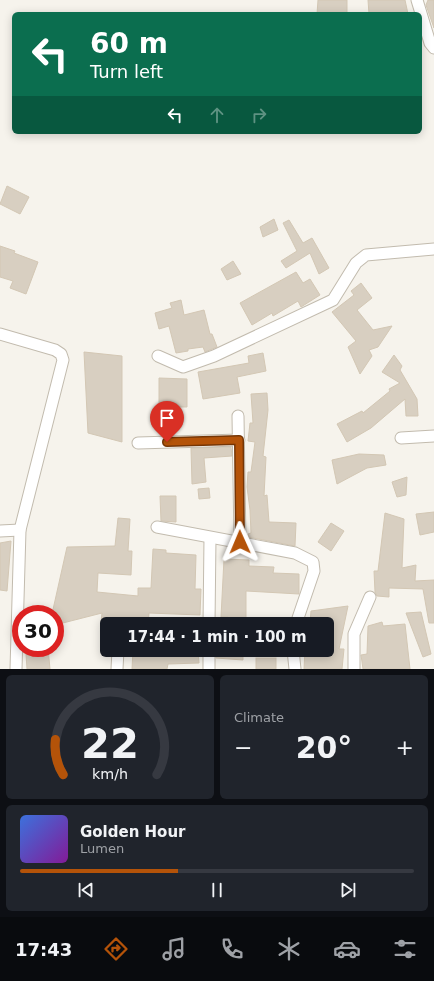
<!DOCTYPE html>
<meta charset="utf-8">
<style>
body{margin:0;font-family:"DejaVu Sans",sans-serif;background:#20242c;color:#f1f3f6;height:100vh;display:flex;flex-direction:column;font-size:15px;white-space:nowrap}
*{box-sizing:border-box;margin:0}
p{font-size:13px;color:#9ea1a6}
.icon{flex:none;width:22px;height:22px;fill:none;stroke:currentColor;stroke-width:2;stroke-linecap:round;stroke-linejoin:round}
.map{position:relative;height:669px;overflow:hidden}
.side{display:flex;flex-direction:column;gap:6px;padding:6px;background:#0d0f14;flex:1}
.side>*{flex:none}
.top-card{position:absolute;left:12px;top:12px;width:410px;height:122px;border-radius:6px;box-shadow:0 2px 10px #0003;background:#0b6e4f;color:#fff;overflow:hidden}
.speed{position:absolute;left:12px;top:605px;display:flex;gap:8px;font-size:20px;font-weight:700;text-align:center}
.speed>*{display:grid;place-content:center;width:52px;height:52px;border-radius:50%;background:#171b24;box-shadow:0 2px 10px #0003;line-height:1}
.speed .limit{border:6px solid #d22;background:#fff;color:#111}
.pin{position:absolute;display:grid;place-items:center;width:34px;height:34px;color:#fff;margin:-41px -17px;border-radius:50% 50% 50% 0;rotate:-45deg;box-shadow:0 0 4px #0007}
.pin .icon{rotate:45deg}
.me{position:absolute;width:44px;margin:-22px;rotate:359deg;stroke-linejoin:round;filter:drop-shadow(0 0 3px #0008)}
.turn{display:flex;align-items:center;gap:14px;height:84px;padding:0 12px;font-size:18px}
.turn .icon{width:52px;height:52px;stroke-width:2.5}
.turn b{display:block;font-size:28px;line-height:34px}
.lanes{display:flex;align-items:center;height:38px;padding:0 12px;background:#0003;justify-content:center;gap:20px;direction:ltr}
.lanes .off{opacity:.35}
.big{font-size:30px;font-weight:700;line-height:1.1}
.side .card{flex:1;display:flex;flex-direction:column;justify-content:center;gap:6px;min-width:0;padding:0 14px;border-radius:6px;background:#20242c}
.side .dial{align-items:center;gap:0}
.dial svg{height:104px;overflow:visible;fill:none;stroke:#363941;stroke-width:7;stroke-linecap:round;text-anchor:middle}
.dial text{fill:#f1f3f6;stroke:none}
.song{display:flex;align-items:center;gap:12px}
.cover{width:48px;height:48px;border-radius:6px;background:linear-gradient(135deg,hsl(220 70% 55%),hsl(290 70% 35%))}
.played{height:4px;border-radius:2px;background:linear-gradient(90deg,#b45309 40%,#363941 40%)}
.keys{display:flex;justify-content:space-around;direction:ltr}
.heat{display:flex;justify-content:space-between;align-items:center;font-size:22px;direction:ltr}
.side .tiles{flex:1;display:grid;gap:6px;grid-template-columns:1fr 1fr}
.card:last-child{grid-column:span 2}
.trip{position:absolute;left:100px;top:617px;width:234px;height:40px;border-radius:6px;background:#171b24;box-shadow:0 2px 10px #0003;font-weight:700;line-height:40px;text-align:center}
.dock{display:flex;height:64px;justify-content:space-around;align-items:center;background:#090b0e;color:#9ea1a6}
.dock .icon{width:28px;height:28px}
.dock .current{color:#b45309}
.dock b{font-size:18px;color:#f1f3f6}
.map>svg:first-child{display:block}
.building{fill:#d8cfc1;stroke:#d3c7b4}
.lines{fill:none;stroke-linecap:round;stroke-linejoin:round}
.street-casing{stroke:#c2bbae;stroke-width:13}
.street{stroke:#fff;stroke-width:11}
.route-casing{stroke:#753606;stroke-width:10}
.route{stroke:#b45309;stroke-width:7}
</style>
<div class="map">
<svg width="434" height="669" viewBox="0 0 434 669">
<rect width="100%" height="100%" fill="#f6f3ec"/>
<g class="building">
<path d="M318,0H347V14H317Z"/>
<path d="M368,0H405L408,14H369Z"/>
<path d="M428,0H434V28L426,5Z"/>
<path d="M7,186L29,197L20,214L0,204Z"/>
<path d="M274,219L278,230L263,237L260,227Z"/>
<path d="M289,220L303,243L312,238L329,268L319,274L310,253L286,268L281,261L297,251L283,223Z"/>
<path d="M0,246L15,251L14,253L38,262L26,294L10,288L13,281L0,277Z"/>
<path d="M233,261L241,274L227,280L221,269Z"/>
<path d="M296,272L303,283L310,279L320,295L301,307L298,301L273,316L272,313L252,325L240,303Z"/>
<path d="M361,283L372,298L357,310L373,330L392,326L378,347L369,350L372,356L360,374L348,347L356,341L332,312L354,295L351,291Z"/>
<path d="M181,300L184,315L204,310L210,334H212L217,347L205,352L203,347L188,349V351L176,353L169,326L159,329L155,313L172,308L170,303Z"/>
<path d="M84,352L122,356V442L88,433Z"/>
<path d="M263,353L266,371L237,377L240,393L203,399L198,372L249,363L248,356Z"/>
<path d="M394,355L402,366L400,370L417,399L418,416H406L405,399L371,428L347,442L337,424L362,411L363,413L390,391L389,389L400,383L382,372Z"/>
<path d="M159,378L187,379V407H159Z"/>
<path d="M267,393L268,410L263,456L266,457L264,496L267,495L269,522L296,523L295,546L248,537V534L251,533L250,510L247,487L248,472H251L255,442L248,441L250,423H253L251,394Z"/>
<path d="M231,447L232,456L204,458L206,482L192,484L191,448Z"/>
<path d="M359,454L384,455L386,465L367,468L337,484L332,460Z"/>
<path d="M407,477L406,495L397,497L392,482Z"/>
<path d="M209,488L210,498L199,499L198,489Z"/>
<path d="M160,496H176V522L161,521Z"/>
<path d="M434,512V532L420,535L416,514Z"/>
<path d="M385,513L404,519L402,568L416,565L415,581L434,580V623H429L423,589L389,588V597L377,596L375,592L374,571H378Z"/>
<path d="M118,518L130,519L128,551H132L131,575L98,573L97,592L138,596V588H151L153,549L166,550V553L196,555L195,589H201L200,615L149,613L148,624H109L101,623L102,613L55,625V614H52L67,547L115,546Z"/>
<path d="M331,523L344,531L331,551L318,542Z"/>
<path d="M11,541L7,591L0,590V543Z"/>
<path d="M224,559L249,560V566L274,567L273,573L299,574V594L246,591V624H228V617H221Z"/>
<path d="M348,606L339,649H344L342,669H304L305,650H327L330,624H310L311,611Z"/>
<path d="M421,612L431,654L423,657L406,613Z"/>
<path d="M382,622L383,626L405,624L410,669H363L361,655L367,654L368,626Z"/>
<path d="M31,648H48L50,669H27L26,654H31Z"/>
<path d="M133,650H198L199,663L168,664L167,669H132Z"/>
<path d="M216,650H243V660L216,658Z"/>
<rect x="256" y="658" width="20" height="11"/>
</g>
<g class="lines">
<defs>
<g id="street">
<path d="M417,0L430,43L434,48"/>
<path d="M0,334L55,350L61,354L63,360L20,530L16,669"/>
<path d="M158,356L183,367L214,356L333,300L356,263L366,255L434,249"/>
<path d="M238,416L240,542"/>
<path d="M401,438L434,436"/>
<path d="M138,443L239,440"/>
<path d="M157,527L295,553L313,562L314,571L296,624"/>
<path d="M0,531L20,530"/>
<path d="M209,624L210,538"/>
<path d="M293,650L295,669"/>
<path d="M117,669L118,650"/>
<path d="M209,669V650"/>
<path d="M354,669V634L370,597"/>
</g>
</defs>
<use href="#street" class="street-casing"/>
<use href="#street" class="street"/>
</g>
<g class="lines">
<defs>
<path id="route" d="M167,442L239,440L240,542"/>
</defs>
<use href="#route" class="route-casing"/>
<use href="#route" class="route"/>
</g>
</svg>
<div class="speed"><div class="limit">30</div></div>
<div class="pin" style="left:167px;top:442px;background:#d93025"><svg class="icon" aria-label="arrive" viewBox="0 0 24 24"><path d="M6 21V4h12l-3 4 3 4H6"/></svg></div>
<svg class="me" style="left:240px;top:542px" viewBox="-20 -20 40 40"><path d="M0-17L14 15 0 8-14 15z" fill="#b45309" stroke="#fff" stroke-width="4"/></svg>
<div class="trip">17:44 · 1 min · 100 m</div>
<div class="top-card">
<div class="turn"><svg class="icon" aria-label="left" viewBox="0 0 24 24"><path d="M17 20v-9H6M10 6l-5 5 5 5"/></svg><div><b>60 m</b>Turn left</div></div>
<div class="lanes"><svg class="icon" aria-label="left" viewBox="0 0 24 24"><path d="M17 20v-9H6M10 6l-5 5 5 5"/></svg><svg class="icon off" aria-label="ahead" viewBox="0 0 24 24"><path d="M12 20V5M6 11l6-6 6 6"/></svg><svg class="icon off" aria-label="right" viewBox="0 0 24 24"><path d="M7 20v-9h11M14 6l5 5-5 5"/></svg></div>
</div>
</div>
<section class="side">
<div class="tiles">
<div class="card dial"><svg viewBox="0 0 100 80">
<path d="M14 69A42 42 0 1 1 86 69"/>
<path d="M14 69A42 42 0 0 1 8 42" stroke="#b45309"/>
<text x="50" y="56" font-size="32" font-weight="700">22</text>
<text x="50" y="72" font-size="11">km/h</text>
</svg></div>
<div class="card"><p>Climate</p>
<div class="heat"><a>−</a><b class="big">20°</b><a>+</a></div>
</div>
<div class="card">
<div class="song"><i class="cover"></i><div><b>Golden Hour</b><p>Lumen</p></div></div>
<div class="played"></div>
<div class="keys"><svg class="icon" aria-label="previous" viewBox="0 0 24 24"><path d="M18 5L8 12l10 7zM5 5v14"/></svg><svg class="icon" aria-label="pause" viewBox="0 0 24 24"><path d="M8 5v14M16 5v14"/></svg><svg class="icon" aria-label="next" viewBox="0 0 24 24"><path d="M6 5l10 7-10 7zM19 5v14"/></svg></div>
</div>
</div>
</section>
<nav class="dock">
<b>17:43</b>
<svg class="icon current" aria-label="directions" viewBox="0 0 24 24"><path d="M12 3l9 9-9 9-9-9zM9 14v-3h6M13 9l2 2-2 2"/></svg>
<svg class="icon" aria-label="music" viewBox="0 0 24 24"><path d="M9 18V5l10-2v13"/><circle cx="6" cy="18" r="3"/><circle cx="16" cy="16" r="3"/></svg>
<svg class="icon" aria-label="phone" viewBox="0 0 24 24"><path d="M5 4h4l2 5-3 2q2 4 5 5l2-3 5 2v4C11 20 4 13 5 4z"/></svg>
<svg class="icon" aria-label="climate" viewBox="0 0 24 24"><path d="M12 3v18M4 7l16 10M4 17L20 7"/></svg>
<svg class="icon" aria-label="car" viewBox="0 0 24 24"><path d="M5 17H2v-5l4-1 3-4h7l3 4 3 1v5h-3M9 17h6M6 11h13"/><circle cx="7" cy="17" r="2"/><circle cx="17" cy="17" r="2"/></svg>
<svg class="icon" aria-label="filters" viewBox="0 0 24 24"><path d="M4 7h16M4 17h16"/><circle cx="9" cy="7" r="2"/><circle cx="15" cy="17" r="2"/></svg>
</nav>
